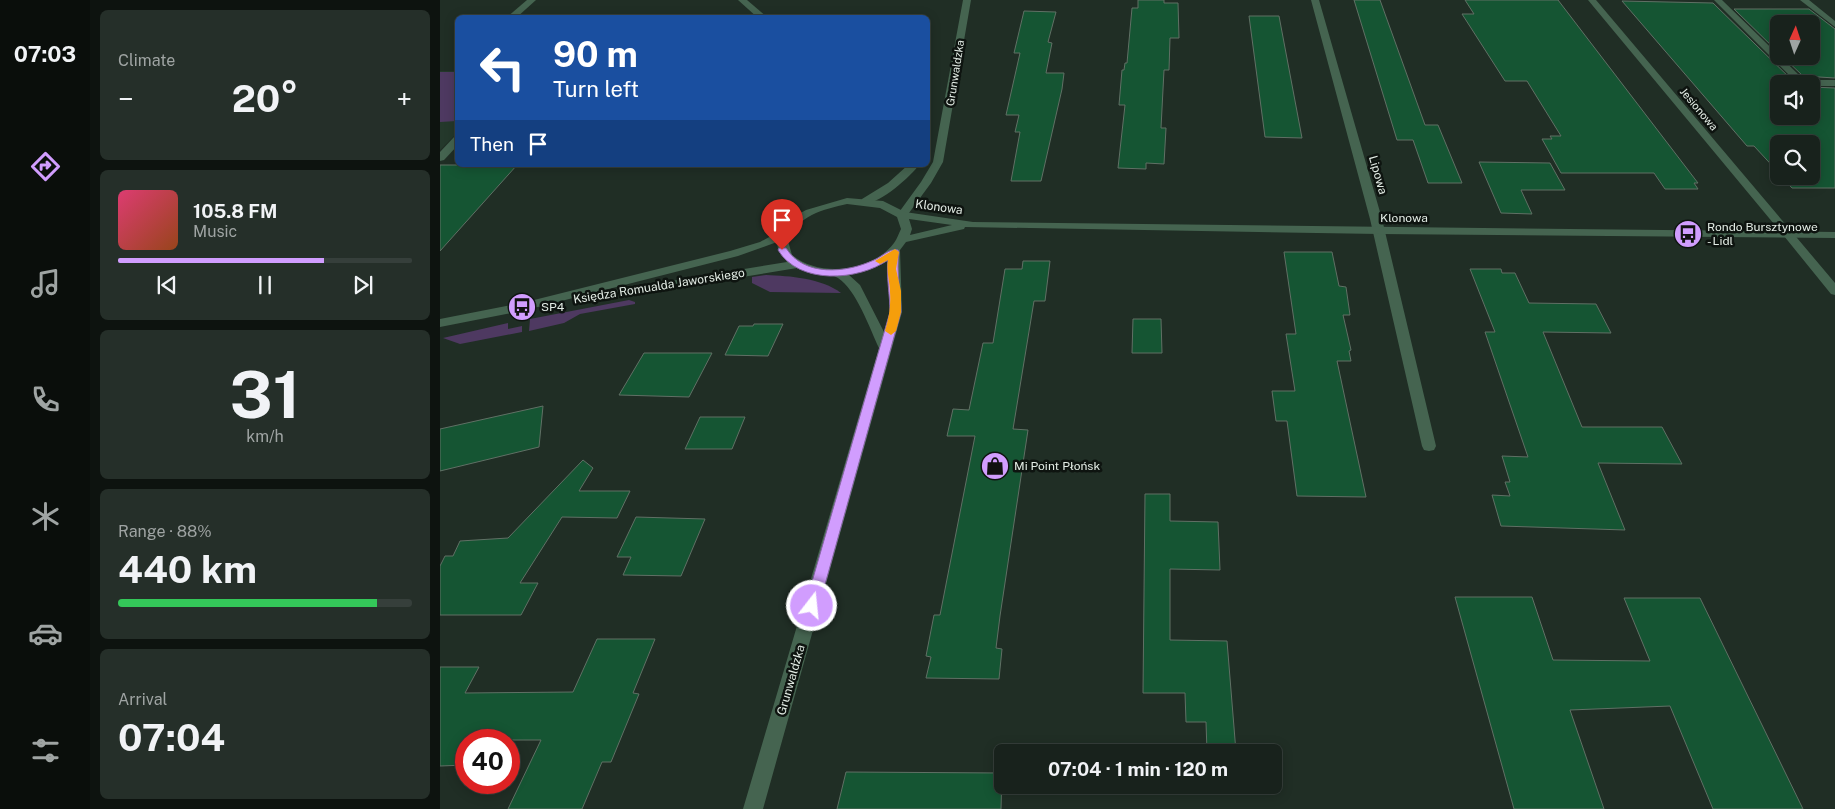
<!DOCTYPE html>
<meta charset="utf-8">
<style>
body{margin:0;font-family:"Public Sans",sans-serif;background:#252f29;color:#f1f3f6;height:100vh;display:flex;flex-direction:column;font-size:19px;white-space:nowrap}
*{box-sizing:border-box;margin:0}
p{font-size:16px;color:#9fa4a3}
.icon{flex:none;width:28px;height:28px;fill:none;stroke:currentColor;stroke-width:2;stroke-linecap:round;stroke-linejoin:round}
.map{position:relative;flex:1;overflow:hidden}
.side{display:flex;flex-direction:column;gap:10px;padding:10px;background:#0d130f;width:350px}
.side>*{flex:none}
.guide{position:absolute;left:15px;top:15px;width:475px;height:152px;border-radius:8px;box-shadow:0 2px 12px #0003,0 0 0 1px #363f3b;background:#1a4fa0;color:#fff;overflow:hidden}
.needle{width:32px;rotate:3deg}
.fabs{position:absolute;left:1330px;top:15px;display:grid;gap:10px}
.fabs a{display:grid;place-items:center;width:50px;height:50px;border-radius:8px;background:#18221c;box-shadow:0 2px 12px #0003,0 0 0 1px #363f3b;font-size:25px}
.speed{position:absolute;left:15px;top:729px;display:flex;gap:10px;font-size:25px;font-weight:700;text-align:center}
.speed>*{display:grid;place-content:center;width:65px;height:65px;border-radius:50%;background:#18221c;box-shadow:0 2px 12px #0003,0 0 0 1px #363f3b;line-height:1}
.speed .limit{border:8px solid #d22;background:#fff;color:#111}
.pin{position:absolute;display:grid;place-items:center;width:42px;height:42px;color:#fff;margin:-51px -21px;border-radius:50% 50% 50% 0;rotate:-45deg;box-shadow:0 0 5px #0007}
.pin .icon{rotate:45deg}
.me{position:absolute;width:55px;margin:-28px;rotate:16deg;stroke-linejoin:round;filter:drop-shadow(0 0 4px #0008)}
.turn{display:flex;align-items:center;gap:18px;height:105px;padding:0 15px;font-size:22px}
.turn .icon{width:65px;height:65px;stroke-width:2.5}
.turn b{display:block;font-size:35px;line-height:42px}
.then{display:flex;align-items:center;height:48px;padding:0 15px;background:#0003;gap:10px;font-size:19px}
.big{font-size:38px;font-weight:700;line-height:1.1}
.side .card{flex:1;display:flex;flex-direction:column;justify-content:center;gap:8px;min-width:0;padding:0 18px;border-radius:8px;background:#252f29}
.side .dial{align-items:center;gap:0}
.dial b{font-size:65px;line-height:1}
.song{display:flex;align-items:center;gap:15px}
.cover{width:60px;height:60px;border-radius:8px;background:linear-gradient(135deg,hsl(340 70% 55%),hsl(20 70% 35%))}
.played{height:5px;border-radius:2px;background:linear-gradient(90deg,#d19dfe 70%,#363f3b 70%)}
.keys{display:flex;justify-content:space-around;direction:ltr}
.heat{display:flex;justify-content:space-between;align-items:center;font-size:28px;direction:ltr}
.charge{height:8px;border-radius:4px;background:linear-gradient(90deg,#34c759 88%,#363f3b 0)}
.trip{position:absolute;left:554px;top:744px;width:288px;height:50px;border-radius:8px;background:#18221c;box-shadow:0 2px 12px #0003,0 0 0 1px #363f3b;font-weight:700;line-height:50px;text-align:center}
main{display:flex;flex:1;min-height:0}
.dock{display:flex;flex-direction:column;width:90px;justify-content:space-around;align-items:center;background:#0a0e0b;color:#9fa4a3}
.dock .icon{width:35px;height:35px}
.dock .current{color:#d19dfe}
.dock b{font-size:22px;color:#f1f3f6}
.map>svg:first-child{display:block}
.built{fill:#24382b}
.green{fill:#4e3961}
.building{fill:#155533;stroke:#607065}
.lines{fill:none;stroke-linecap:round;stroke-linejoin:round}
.service{fill:#456450;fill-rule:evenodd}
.minor{fill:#456450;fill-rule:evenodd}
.tertiary{fill:#456450;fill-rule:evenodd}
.route{fill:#d19dfe;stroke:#8866a5}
.slow{fill:#f59e0b}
.labels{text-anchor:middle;stroke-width:5;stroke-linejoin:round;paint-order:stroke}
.far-street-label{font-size:11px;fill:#e3ece5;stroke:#0e1410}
.street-label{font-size:12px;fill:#e3ece5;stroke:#0e1410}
.poi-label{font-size:12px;fill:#e3ece5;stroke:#0e1410;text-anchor:start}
</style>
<main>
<nav class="dock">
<b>07:03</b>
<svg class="icon current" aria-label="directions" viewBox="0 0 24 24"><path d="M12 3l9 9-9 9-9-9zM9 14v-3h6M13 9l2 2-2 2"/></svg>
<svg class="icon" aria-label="music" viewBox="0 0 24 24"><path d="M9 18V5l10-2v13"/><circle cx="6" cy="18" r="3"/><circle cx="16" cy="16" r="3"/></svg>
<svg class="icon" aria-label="phone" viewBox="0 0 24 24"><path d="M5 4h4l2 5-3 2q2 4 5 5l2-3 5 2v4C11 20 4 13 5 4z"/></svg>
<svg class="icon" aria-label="climate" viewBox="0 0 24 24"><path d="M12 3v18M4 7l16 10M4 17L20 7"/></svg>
<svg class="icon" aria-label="car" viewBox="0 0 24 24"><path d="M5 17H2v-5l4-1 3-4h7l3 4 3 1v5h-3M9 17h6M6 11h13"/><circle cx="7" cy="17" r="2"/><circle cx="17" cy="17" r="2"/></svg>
<svg class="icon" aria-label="filters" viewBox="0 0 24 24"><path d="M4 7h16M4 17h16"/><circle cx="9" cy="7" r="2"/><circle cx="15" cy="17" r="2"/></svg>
</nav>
<section class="side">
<div class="card"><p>Climate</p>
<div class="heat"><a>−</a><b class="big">20°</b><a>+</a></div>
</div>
<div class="card">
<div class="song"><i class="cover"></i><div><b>105.8 FM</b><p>Music</p></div></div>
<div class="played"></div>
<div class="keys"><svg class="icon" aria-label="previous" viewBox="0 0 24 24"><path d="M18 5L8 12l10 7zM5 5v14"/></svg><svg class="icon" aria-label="pause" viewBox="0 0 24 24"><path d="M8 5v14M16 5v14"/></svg><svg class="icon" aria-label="next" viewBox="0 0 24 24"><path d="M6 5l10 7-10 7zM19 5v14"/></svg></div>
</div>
<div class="card dial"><b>31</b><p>km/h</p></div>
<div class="card"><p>Range · 88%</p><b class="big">440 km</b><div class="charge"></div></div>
<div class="card"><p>Arrival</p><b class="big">07:04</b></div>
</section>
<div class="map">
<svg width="1395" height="809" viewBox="0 0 1395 809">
<rect width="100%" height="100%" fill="#202e25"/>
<path class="built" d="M0,71H17V133L0,150Z"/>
<g class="green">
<path d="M0,72H17V121L0,122Z"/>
<path d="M326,275C350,276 381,278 401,293L330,292L312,283V277Z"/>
<path d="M189,300L195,302V304L140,314L124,323L89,331L90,319Z"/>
<path d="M68,323V329L82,326V332L20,344L3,338Z"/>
</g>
<g class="building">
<path d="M698,0H724V3H738L739,38H730L729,70H724L721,128H726L724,164L706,163V169L678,168L685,105H679L682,70H684L685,63H687L692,8H698Z"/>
<path d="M914,0H940L985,125H998L1022,183H988L973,140H957Z"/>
<path d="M1025,0H1118L1258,183H1254L1258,189H1225L1214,173H1121L1102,139H1112L1110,136H1121L1087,81H1065L1022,14H1034Z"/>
<path d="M1182,1L1273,3L1356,84H1339V116H1371V87L1395,88V188H1352L1341,176H1371V144H1339V173L1314,146H1307Z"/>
<path d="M1294,9H1369L1395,29V78L1363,76L1342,56H1371V24H1339V53Z"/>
<path d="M584,11L616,12L608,42L612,43L606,73H624L622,89L601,181H571L580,132H575L579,115H566L580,53H574Z"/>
<path d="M809,16H839L862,138L825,137Z"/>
<path d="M1039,162L1110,163L1125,190H1081L1092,214L1061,213Z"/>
<path d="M0,165H77L0,251Z"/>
<path d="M844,252H892L899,286L906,287L910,315H903L911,350L909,351L911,361H897L926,497L857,496L847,421H836L832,391H855L846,334H856Z"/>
<path d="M583,261H610L605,301H594L573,429L588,430L560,616L556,648L562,649L559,679L486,678L491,657L486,656L494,615H500L535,436H507L513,409L529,410L543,343H553L565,269H582Z"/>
<path d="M1030,269H1061L1062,273H1075L1089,303L1156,304L1171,333L1103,332L1142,427H1222L1242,464L1158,463L1185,530L1061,526L1052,495L1070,496L1065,482H1070L1062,456L1088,457L1045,332H1055Z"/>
<path d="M693,319H721L722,353H692Z"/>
<path d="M314,324H343L328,356L285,355L299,326H313Z"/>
<path d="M204,353H272L249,397L179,395Z"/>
<path d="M103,406L99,447L0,471V429Z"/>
<path d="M260,417H305L292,449H245Z"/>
<path d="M143,460L153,468L139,491H190L177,518L122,517L80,583H98L81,615H0V566L5,556H13L20,541L68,538Z"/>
<path d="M705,494H730V521L778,522L780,570L730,569V640L787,641L796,752H767L766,722H746L745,693H703Z"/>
<path d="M196,517L265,519L241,576L183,575L191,557H177Z"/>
<path d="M1015,597H1092L1113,660L1210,661L1184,598H1260L1363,809H1273L1230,706L1130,710L1164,809H1074Z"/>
<path d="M157,639H215L193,693L199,694L171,762H162L142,809H68L101,740H26V765L0,766V667H39L25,693L133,692Z"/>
<path d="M406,772L562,773L561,809H397Z"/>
</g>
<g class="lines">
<g class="service">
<path d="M87,0H96L76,18H66Z"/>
<path d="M298,0H307L328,18H318Z"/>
<path d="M1274,0H1282L1362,78L1373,80H1395V86H1373L1371,84L1356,82Z"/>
<path d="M1360,0H1369L1395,21V27Z"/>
<path d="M18,135V145L4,160L0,161V152L15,136Z"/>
<path d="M1348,231L1352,232L1395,283V295L1391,294L1344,236L1342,234Z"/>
</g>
<g class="minor">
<path d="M523,0H531L503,162L491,183L466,217H458L457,215L481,182L493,162Z"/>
<path d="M871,0H879L942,219L996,446L994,450L989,451L984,450L982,446L930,219Z"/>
<path d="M1148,0H1156L1352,232L1354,234L1352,236H1344Z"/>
<path d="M468,165H479C470,177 437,207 422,203L421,201L422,199L448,183Z"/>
</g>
<path class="tertiary" d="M407,198L443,201L465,212L533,222L1395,232V238L939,234L525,227L524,229L466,242L460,250L462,312L323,809H303L439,348C430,329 416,289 398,278C388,272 369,274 357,268L138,304L134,303L133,298L82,311L0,327V319L82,303L290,251L320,242L342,230L355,216L366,210ZM407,204L440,208L457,217L461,229C459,233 457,239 454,243C432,272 380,278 352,255L348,241C356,216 384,209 407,204ZM469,219L512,225L470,235L472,229ZM337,242L338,249L347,262L145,295L298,256ZM448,261L450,312L444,332L420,285L409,275L426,271Z"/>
</g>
<path class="route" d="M339,248H346C364,277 406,273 434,260C442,257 449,248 458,250L459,252C456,272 461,291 461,312L379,606L377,610L372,612L367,610L365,606L450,312C450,296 446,275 448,260C418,281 359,285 338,250Z"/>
<path class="slow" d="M455,249L459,252L456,269L461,291V312L456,331L451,335L445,331C449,318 451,306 450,292C450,281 446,272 448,260L440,264L435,261Z"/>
<defs>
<symbol id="bus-disc" viewBox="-11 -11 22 22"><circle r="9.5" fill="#d19dfe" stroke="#0e1410"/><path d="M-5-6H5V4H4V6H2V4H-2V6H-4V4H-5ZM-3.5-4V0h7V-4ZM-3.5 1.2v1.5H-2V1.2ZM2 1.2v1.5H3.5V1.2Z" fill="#111"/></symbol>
<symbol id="shop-disc" viewBox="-11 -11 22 22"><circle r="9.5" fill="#d19dfe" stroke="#0e1410"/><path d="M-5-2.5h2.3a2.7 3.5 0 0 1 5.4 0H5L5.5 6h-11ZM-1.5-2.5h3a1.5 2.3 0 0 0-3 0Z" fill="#111"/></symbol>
</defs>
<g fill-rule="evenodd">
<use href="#bus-disc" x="1232" y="218" width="32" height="32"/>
<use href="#bus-disc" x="66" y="291" width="32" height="32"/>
<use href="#shop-disc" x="539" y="450" width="32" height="32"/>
</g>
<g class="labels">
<g class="far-street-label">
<text transform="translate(515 73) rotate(-81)" y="4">Grunwaldzka</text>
<text transform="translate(1259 109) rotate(50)" y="4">Jesionowa</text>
</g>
<g class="street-label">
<text transform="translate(938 175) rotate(74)" y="4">Lipowa</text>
<text transform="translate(499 207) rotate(8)" y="4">Klonowa</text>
<text x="964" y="222">Klonowa</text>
<text transform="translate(219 286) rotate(-9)" y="4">Księdza Romualda Jaworskiego</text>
<text transform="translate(351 680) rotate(-74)" y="4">Grunwaldzka</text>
</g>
<g class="poi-label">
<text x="1267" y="231">Rondo Bursztynowe<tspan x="1267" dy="14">- Lidl</tspan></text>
<text x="101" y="311">SP4</text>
<text x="574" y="470">Mi Point Płońsk</text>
</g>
</g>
</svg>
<div class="fabs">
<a><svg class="needle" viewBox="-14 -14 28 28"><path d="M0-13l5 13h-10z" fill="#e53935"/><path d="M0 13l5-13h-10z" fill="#9fa4a3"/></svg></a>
<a><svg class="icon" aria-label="sound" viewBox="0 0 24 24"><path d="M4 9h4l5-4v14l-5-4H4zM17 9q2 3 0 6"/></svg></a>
<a><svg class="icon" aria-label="search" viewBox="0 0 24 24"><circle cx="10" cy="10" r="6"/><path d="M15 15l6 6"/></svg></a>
</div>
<div class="speed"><div class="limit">40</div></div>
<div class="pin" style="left:342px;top:250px;background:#d93025"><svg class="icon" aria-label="arrive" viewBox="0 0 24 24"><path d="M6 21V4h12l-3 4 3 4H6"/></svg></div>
<svg class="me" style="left:372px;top:606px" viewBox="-20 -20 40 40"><circle r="17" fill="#d19dfe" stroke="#fff" stroke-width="3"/><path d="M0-11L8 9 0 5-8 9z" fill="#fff"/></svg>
<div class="trip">07:04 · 1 min · 120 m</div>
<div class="guide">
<div class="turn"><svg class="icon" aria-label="left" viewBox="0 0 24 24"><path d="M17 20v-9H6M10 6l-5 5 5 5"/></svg><div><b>90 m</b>Turn left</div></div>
<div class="then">Then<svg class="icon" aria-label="arrive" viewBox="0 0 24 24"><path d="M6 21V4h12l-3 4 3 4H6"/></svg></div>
</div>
</div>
</main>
